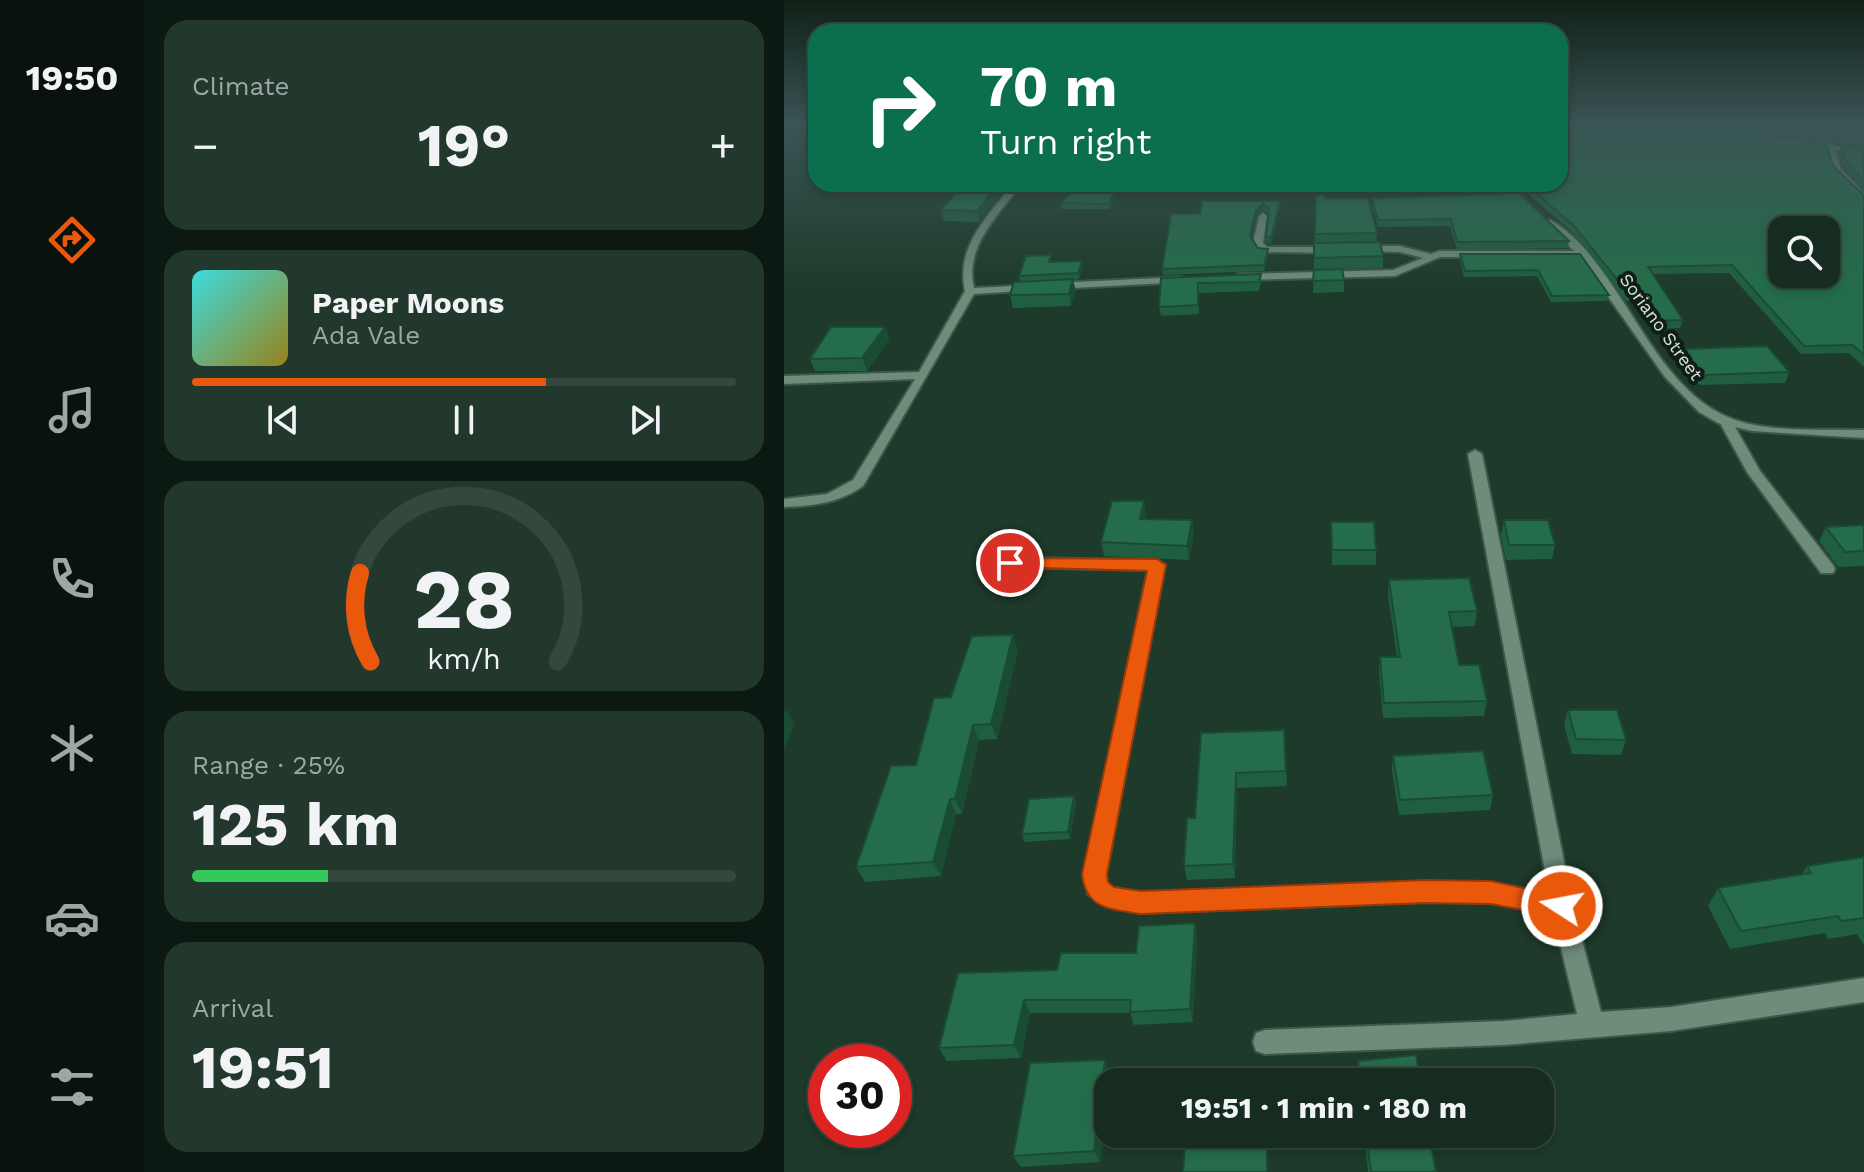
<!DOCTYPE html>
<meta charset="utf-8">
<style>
body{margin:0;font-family:"Work Sans",sans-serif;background:#23382d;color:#f1f3f6;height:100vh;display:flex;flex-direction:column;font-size:30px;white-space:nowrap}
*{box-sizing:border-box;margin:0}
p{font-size:26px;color:#9ea7a5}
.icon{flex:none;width:44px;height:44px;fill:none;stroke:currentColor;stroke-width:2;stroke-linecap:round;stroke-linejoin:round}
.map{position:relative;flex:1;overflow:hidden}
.sheet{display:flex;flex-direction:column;gap:20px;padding:20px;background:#0c1812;width:640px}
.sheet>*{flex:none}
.hud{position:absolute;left:24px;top:24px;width:760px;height:168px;border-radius:24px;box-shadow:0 4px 12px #0003,0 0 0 2px #35483e;background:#0b6e4f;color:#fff;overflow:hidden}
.buttons{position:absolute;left:984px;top:216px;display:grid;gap:16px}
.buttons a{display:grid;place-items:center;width:72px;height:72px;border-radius:16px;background:#162c20;box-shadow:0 4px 12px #0003,0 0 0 2px #35483e;font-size:40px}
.speed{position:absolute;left:24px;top:1044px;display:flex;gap:16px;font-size:40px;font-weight:700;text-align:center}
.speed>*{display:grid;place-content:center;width:104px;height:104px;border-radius:50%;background:#162c20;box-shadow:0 4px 12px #0003,0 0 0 2px #35483e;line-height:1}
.speed .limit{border:12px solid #d22;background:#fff;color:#111}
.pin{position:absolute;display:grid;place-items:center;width:68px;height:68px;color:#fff;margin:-34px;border:4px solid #fff;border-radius:50%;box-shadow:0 2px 8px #0007}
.me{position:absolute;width:88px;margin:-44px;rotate:281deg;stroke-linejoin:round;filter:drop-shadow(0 0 6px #0008)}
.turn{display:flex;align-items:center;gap:28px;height:168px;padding:0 40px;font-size:36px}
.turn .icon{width:104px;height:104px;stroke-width:2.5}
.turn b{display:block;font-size:56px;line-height:68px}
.big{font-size:60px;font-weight:700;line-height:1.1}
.sheet .tile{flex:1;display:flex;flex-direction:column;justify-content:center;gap:12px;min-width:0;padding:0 28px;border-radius:24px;background:#23382d}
.sheet .dial{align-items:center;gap:0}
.dial svg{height:208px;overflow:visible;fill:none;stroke:#35483e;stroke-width:7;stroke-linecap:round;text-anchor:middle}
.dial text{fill:#f1f3f6;stroke:none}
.song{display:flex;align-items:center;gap:24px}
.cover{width:96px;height:96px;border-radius:12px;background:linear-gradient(135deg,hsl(180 70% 55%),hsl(50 70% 35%))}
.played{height:8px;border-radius:4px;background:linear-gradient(90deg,#ea580c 65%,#35483e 65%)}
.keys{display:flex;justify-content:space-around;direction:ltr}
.heat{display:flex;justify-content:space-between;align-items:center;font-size:44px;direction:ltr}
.charge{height:12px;border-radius:6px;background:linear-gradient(90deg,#34c759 25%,#35483e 0)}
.trip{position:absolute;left:310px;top:1068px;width:460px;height:80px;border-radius:24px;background:#162c20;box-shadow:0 4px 12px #0003,0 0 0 2px #35483e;font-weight:700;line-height:80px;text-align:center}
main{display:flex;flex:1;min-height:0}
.menu{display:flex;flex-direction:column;width:144px;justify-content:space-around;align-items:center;background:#09120d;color:#9ea7a5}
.menu .icon{width:56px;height:56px}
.menu .on{color:#ea580c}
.menu b{font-size:36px;color:#f1f3f6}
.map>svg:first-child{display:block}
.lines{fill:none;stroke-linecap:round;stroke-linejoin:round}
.lane-casing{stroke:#3e574a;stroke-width:4}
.street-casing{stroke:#3e574a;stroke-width:4}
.secondary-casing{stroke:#3e574a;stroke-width:4}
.lane{fill:#6d8c7a;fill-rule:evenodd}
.street{fill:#6d8c7a;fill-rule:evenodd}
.secondary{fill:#6c977f;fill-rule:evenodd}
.wall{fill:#205e40}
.shaded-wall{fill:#1a4c34}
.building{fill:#256d4a;stroke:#1a4c34;stroke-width:2;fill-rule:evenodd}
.route{fill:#ea580c;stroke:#983908;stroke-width:2}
.labels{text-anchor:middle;stroke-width:8;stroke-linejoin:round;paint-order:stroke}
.far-street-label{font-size:18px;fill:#d3e3d9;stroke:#111e17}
</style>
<main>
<nav class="menu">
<b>19:50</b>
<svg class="icon on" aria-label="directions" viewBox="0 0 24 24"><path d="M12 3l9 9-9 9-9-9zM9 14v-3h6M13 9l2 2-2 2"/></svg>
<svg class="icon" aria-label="music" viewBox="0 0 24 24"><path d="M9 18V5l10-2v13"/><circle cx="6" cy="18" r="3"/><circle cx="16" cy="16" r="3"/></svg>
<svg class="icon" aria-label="phone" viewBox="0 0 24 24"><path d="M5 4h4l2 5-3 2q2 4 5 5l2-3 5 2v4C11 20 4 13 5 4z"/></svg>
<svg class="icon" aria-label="climate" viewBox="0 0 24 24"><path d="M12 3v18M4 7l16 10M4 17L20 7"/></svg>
<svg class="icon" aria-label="car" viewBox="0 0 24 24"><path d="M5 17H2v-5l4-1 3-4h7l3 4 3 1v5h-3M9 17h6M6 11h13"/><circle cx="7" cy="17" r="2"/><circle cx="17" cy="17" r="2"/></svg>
<svg class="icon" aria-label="filters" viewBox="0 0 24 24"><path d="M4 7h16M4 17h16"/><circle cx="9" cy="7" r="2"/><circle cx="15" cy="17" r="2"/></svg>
</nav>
<section class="sheet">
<div class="tile"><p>Climate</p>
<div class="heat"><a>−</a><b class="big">19°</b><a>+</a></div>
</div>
<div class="tile">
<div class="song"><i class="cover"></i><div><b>Paper Moons</b><p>Ada Vale</p></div></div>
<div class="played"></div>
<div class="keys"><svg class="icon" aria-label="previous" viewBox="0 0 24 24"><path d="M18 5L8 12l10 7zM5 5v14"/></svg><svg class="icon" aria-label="pause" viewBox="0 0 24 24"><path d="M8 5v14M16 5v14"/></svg><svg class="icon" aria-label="next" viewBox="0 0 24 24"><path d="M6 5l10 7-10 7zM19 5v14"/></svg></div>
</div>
<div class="tile dial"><svg viewBox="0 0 100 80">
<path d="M14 69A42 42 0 1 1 86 69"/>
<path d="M14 69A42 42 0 0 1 10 35" stroke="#ea580c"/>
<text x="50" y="56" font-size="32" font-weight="700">28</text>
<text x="50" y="72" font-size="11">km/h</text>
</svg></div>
<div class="tile"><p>Range · 25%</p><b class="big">125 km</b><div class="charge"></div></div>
<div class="tile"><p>Arrival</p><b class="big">19:51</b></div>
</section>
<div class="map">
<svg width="1080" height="1172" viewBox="0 0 1080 1172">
<rect width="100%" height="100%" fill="#1d3a2a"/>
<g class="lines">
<defs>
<path id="lane" d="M941,417L946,418L976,471L1049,565L1051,569L1049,573H1037L963,472L935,421Z"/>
<g id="street">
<path d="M1043,145L1050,147L1057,169L1080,193V201L1049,170Z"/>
<path d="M229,184H237C215,215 180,246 190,288L248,285L252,286V290L190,294L79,486C55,503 29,506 0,507V499L43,494L69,480L131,379L0,384V376L135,372L181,291C171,247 204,216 229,184Z"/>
<path d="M479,213L483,216L479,243L483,247H551L556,250L551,253L477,252L469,243L475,216Z"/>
<path d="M766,220C793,234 816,266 832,291C862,335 893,397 946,418C983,433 1040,429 1080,430V438L968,431L934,423L915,412L881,377L796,257H656L611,276L455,280L450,277L455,274L609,270L639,258L616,252L576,251L574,249L579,246H616L647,254L655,251H790L763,225L761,223Z"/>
<path d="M396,277L400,278V282L271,289L266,286L271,283Z"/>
<path d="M691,450L698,454L789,906L817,1012L887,1007L1080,978V1002L887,1031L720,1045L481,1054L472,1051L469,1042L472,1033L481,1030L720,1021L793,1014L769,915L707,903L642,902L357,913L324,907L304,894L300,874L364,570L220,567L218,563L226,558L373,560L381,565L322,874V882L329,888L357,893L642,882L707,883L765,893L684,454Z"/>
</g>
<path id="secondary" d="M1019,141L1080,150V154L1022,145Z"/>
</defs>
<use href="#lane" class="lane-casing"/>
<use href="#street" class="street-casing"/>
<use href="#secondary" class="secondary-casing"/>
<use href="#lane" class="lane"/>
<use href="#street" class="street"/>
<use href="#secondary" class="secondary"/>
</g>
<g class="wall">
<path d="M931,124H1004L1080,135V147Z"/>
<path d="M1057,147L1080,150V190L1060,167L1055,153Z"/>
<path d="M1049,166L1080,195V367L1065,353L1017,354L945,273L869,274L899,320L896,328L866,329L847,301H842L790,234L733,184H776Z"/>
<path d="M339,184L325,209H278L277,203Z"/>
<path d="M716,184H726L785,241L784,248L673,250L666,226L594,227L588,204V198L716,194Z"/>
<path d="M216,195L195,222L160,221L157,210Z"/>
<path d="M532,195L541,198L593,233L592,242L599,256V268L558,269L560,280V292L529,293Z"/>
<path d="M496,201V207L487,244L482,242L484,213L479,210L472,215L467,238L474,248L484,255L480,271L379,275L378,269L416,214Z"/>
<path d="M676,254H796L825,295L823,301L767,302L753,276L680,277L676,260Z"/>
<path d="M298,261L299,267L295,279L289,280L292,292L287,306L229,308L226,295L236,282L235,276L268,262Z"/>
<path d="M477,274V283L475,291L414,293L415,314L377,316L375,307L377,278Z"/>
<path d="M101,327L105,339L83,371H31L26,359Z"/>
<path d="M900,349L1005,372L1001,383L915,385L897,359Z"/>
<path d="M362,515L361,519L410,534L405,560L320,556L317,542Z"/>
<path d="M720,520L771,545L768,559L722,560L717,535Z"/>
<path d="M547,522L592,550V565H548Z"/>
<path d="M1080,525V566L1054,567L1035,541L1042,527Z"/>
<path d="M605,580L693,611L691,626L668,627L675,665L703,701L700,716L599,718L595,672L596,657H613L604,595Z"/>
<path d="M234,650L213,739L195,740L178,814H172L157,876L81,882L72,867L132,765L167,697Z"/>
<path d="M784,710L842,740L837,755L788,754L780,725Z"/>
<path d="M500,730L503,786L453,788L451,878L403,880L400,866L411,818L417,733Z"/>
<path d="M609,756L709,795L706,810L615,815L608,771Z"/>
<path d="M290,796L292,804L286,839L240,842L238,834Z"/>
<path d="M1080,857V945L1073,934L1044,939L1041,933L946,949L924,906L934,888L1018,874L1023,866Z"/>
<path d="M413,937L409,1022L350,1025L346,1013H246L237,1058L163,1061L155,1048L273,970L352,953Z"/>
<path d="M574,1061L637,1082H574Z"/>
<path d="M326,1072L316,1162L237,1167L229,1156Z"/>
<path d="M580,1134H645L652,1172H584Z"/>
</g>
<g class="shaded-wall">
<path d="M214,184L216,195L195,222L193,211Z"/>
<path d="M335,184H339L325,209L324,204Z"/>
<path d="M496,201V207L487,244V238Z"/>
<path d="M479,204V210L472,215L466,242V236L472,210Z"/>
<path d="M298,261L299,267L295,279L294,273Z"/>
<path d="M289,279L292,292L287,306L285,294Z"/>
<path d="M101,327L105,339L83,371L78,358Z"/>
<path d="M360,501L362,515L358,533L356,519Z"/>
<path d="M408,520L410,534L405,560L403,546Z"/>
<path d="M229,635L234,650L213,739L207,724Z"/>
<path d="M2,709L11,724L0,749V713Z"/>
<path d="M189,725L195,740L178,814L171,799Z"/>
<path d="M452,773L453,788L451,878L449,864Z"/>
<path d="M290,796L292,804L286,839L284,832Z"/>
<path d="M166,799L172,814L157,876L149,862Z"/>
<path d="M411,923L413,937L409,1022L406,1009Z"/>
<path d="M240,1000L246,1013L237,1058L230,1045Z"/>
<path d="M321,1060L326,1072L316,1162L310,1151Z"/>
<path d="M483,1134H485L484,1172H483Z"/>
</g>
<g class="building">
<path d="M776,124H913L1043,145L1049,166L1080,195V355L1069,345L1020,346L948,265L864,267L899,320L868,321L849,293H844L791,227L742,184H776ZM998,230H1042V274H998Z"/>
<path d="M972,124H1004L1080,135V140Z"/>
<path d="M1057,147L1080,150V180L1062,161Z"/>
<path d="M180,184H214L193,211L157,210Z"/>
<path d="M296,184H335L324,204L277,203Z"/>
<path d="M717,184H726L785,241L673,242L667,219L594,220L588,198L717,194Z"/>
<path d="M541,194V198H584L593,233L531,234L532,195Z"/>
<path d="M418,201H496L487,238L482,236L485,208L479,204L472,210L466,236L474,248L484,249L480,265L378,269L387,214H416Z"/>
<path d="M596,242L599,256L530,258V243Z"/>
<path d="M676,254H796L825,295L768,296L754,270L681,271Z"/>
<path d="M267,255L265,262L298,261L294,273L235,276L242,256Z"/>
<path d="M558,269L560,280L529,281L530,270Z"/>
<path d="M477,274L475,282L414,283V305L375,307L377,278Z"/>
<path d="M289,279L285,294L226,295L230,282Z"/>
<path d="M47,327H101L78,358L26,359Z"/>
<path d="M983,346L1005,372L919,375L900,349Z"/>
<path d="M328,501H360L356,519L408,520L403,546L317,542Z"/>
<path d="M720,520H764L771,545H725Z"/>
<path d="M547,522H590L592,550H548Z"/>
<path d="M1080,525V551L1061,552L1042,527Z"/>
<path d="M685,578L693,611L665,612L675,665H695L703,701L600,703L596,657H616L605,580Z"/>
<path d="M229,635L207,724L189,725L171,799H166L149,862L72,867L107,766L132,765L150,698L167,697L188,636Z"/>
<path d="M784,710H833L842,740L792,739Z"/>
<path d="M500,730L502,771L452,773L449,864L400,866L403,818H411L417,733Z"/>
<path d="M699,751L709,795L616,800L609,756Z"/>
<path d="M290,796L284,832L238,834L245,799Z"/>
<path d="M1080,857V918L1057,921L1054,916L957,931L934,888L1027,873L1023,866Z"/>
<path d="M411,923L406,1009L346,1012L347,1000H240L230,1045L155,1048L174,973L273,970L277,953H352L355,926Z"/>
<path d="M632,1055L637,1082H576L574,1061Z"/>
<path d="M321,1060L310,1151L229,1156L246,1063Z"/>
<path d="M402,1134H483V1172H399Z"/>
<path d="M582,1134H645L652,1172H587Z"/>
</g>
<linearGradient id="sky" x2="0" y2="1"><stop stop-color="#102017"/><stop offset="0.43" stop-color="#3a5555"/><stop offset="1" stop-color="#3a5555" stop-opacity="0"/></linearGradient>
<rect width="1080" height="288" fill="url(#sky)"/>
<path class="route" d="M226,558L373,559L382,565L323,874L324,882L330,887L357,891L642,880L707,881L787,898L791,906L787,914L778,917L707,904L642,903L357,914C327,909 302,910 298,874L363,571L220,567L218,563L220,559Z"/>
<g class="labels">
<g class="far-street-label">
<text transform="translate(877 327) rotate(54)" y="6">Soriano Street</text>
</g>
</g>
</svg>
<div class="buttons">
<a><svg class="icon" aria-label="search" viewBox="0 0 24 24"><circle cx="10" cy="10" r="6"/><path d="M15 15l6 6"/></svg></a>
</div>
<div class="speed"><div class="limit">30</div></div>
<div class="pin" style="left:226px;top:563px;background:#d93025"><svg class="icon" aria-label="arrive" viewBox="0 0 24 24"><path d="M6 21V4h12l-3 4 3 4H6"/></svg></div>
<svg class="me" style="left:778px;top:906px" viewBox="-20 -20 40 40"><circle r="17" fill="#ea580c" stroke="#fff" stroke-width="3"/><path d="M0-11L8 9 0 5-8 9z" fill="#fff"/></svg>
<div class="trip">19:51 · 1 min · 180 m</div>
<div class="hud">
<div class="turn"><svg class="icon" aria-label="right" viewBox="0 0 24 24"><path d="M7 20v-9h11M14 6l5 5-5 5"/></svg><div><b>70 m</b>Turn right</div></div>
</div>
</div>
</main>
